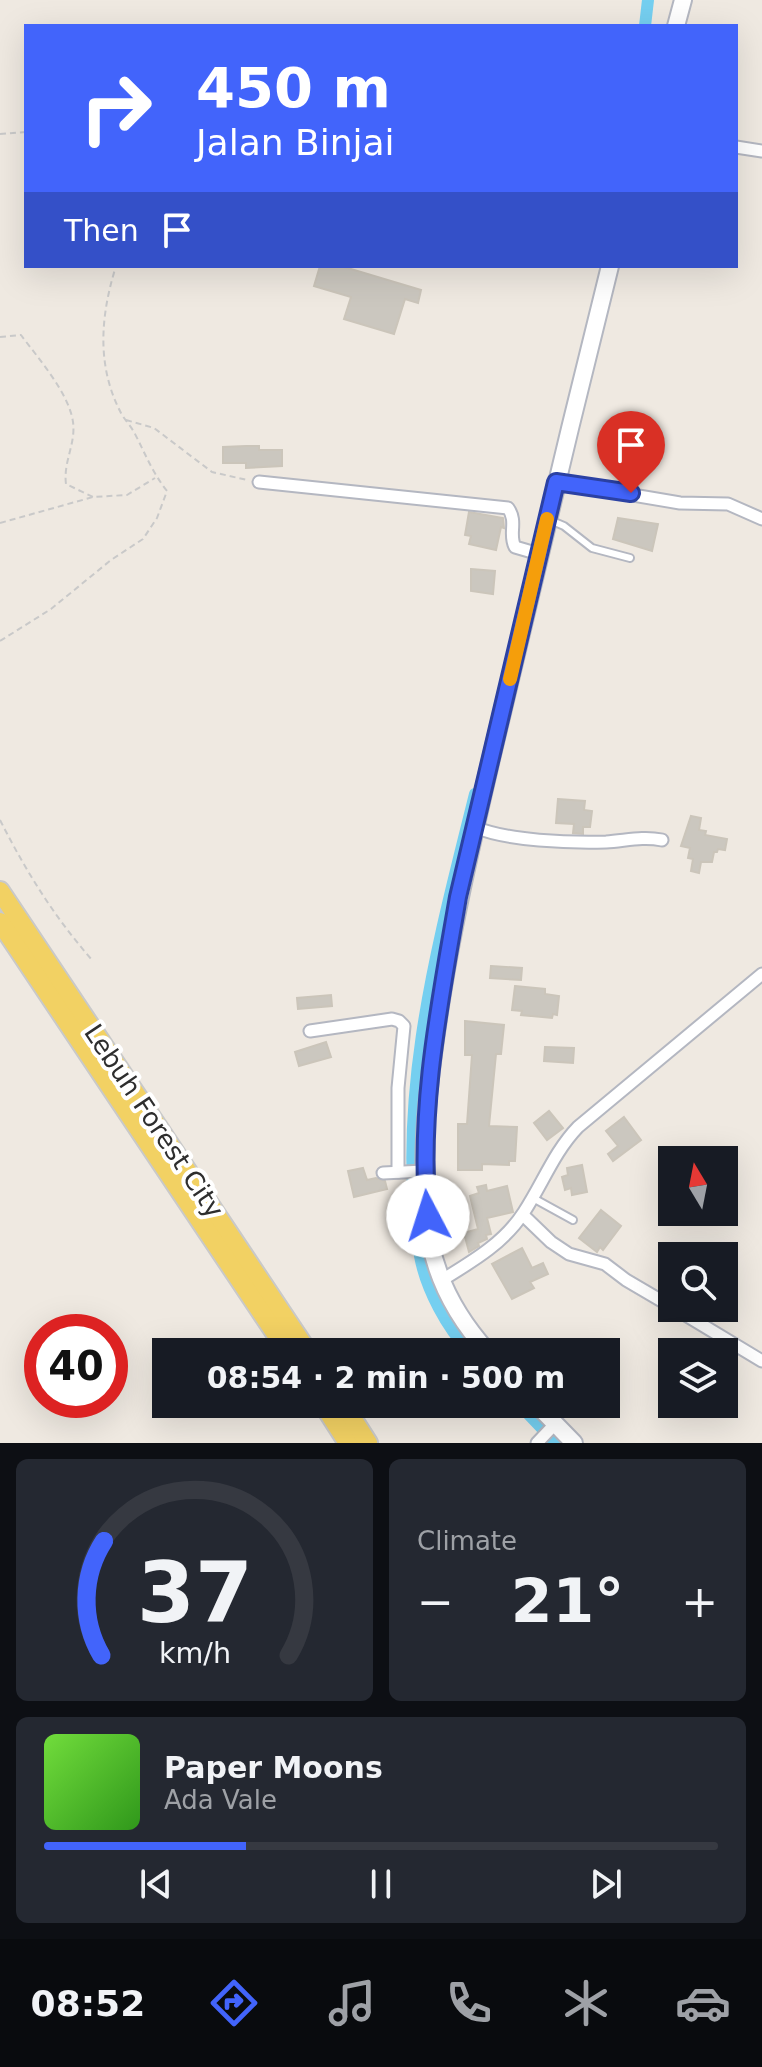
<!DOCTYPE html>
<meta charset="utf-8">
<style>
body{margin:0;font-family:"DejaVu Sans",sans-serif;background:#242831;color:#f1f3f6;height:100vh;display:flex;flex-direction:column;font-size:30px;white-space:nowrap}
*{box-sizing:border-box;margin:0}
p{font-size:26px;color:#9ea1a6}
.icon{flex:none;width:44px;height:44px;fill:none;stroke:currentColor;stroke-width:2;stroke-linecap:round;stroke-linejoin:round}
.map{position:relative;height:1443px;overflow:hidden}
.details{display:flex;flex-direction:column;gap:16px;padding:16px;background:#0d0f14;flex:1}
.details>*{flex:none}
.hud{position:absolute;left:24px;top:24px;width:714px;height:244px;border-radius:0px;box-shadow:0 8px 32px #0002;background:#4264fb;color:#fff;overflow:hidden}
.needle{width:52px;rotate:350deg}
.buttons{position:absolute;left:658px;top:1146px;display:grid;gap:16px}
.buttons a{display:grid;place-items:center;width:80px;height:80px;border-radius:0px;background:#171b24;box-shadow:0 8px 32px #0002;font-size:40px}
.speed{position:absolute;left:24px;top:1314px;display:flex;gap:16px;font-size:40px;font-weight:700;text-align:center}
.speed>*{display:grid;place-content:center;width:104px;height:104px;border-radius:50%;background:#171b24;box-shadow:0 8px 32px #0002;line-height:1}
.speed .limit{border:12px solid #d22;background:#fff;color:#111}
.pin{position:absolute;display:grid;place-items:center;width:68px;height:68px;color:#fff;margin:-82px -34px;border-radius:50% 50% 50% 0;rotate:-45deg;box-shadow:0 0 8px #0007}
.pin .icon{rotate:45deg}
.me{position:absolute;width:88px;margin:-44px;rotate:355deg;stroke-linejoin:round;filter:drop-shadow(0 0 6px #0008)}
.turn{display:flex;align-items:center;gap:28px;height:168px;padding:0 40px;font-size:36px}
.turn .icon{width:104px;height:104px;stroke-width:2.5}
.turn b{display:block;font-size:56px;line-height:68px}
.then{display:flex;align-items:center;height:76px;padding:0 40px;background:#0003;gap:16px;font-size:30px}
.big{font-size:60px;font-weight:600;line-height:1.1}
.details .widget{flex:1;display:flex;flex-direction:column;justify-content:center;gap:12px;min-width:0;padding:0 28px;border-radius:12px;background:#242831}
.details .dial{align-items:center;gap:0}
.dial svg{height:208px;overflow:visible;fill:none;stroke:#363941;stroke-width:7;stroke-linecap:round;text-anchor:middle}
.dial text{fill:#f1f3f6;stroke:none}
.song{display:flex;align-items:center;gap:24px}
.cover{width:96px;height:96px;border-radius:12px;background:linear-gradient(135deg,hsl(100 70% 55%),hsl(110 70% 35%))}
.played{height:8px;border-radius:4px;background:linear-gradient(90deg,#4264fb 30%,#363941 30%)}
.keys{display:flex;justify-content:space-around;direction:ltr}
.heat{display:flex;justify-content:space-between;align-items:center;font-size:44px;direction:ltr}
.details .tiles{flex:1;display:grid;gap:16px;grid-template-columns:1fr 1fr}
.widget:last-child{grid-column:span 2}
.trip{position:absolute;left:152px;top:1338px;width:468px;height:80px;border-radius:0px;background:#171b24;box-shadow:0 8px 32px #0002;font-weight:600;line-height:80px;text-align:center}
.tab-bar{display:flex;height:128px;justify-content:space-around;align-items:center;background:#090b0e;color:#9ea1a6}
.tab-bar .icon{width:56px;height:56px}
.tab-bar .current{color:#4264fb}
.tab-bar b{font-size:36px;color:#f1f3f6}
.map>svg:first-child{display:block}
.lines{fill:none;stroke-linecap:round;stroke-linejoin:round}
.canal{stroke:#75cff0;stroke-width:12}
.building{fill:#cbc7bf;stroke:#cbc5ba;stroke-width:2}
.lane-casing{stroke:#b4b7c1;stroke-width:10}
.street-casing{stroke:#b4b7c1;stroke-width:15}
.secondary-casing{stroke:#b4b7c1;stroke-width:20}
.primary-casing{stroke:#c9c9c9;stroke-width:22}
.path{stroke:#c9c9c9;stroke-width:2;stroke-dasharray:6 4;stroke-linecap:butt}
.lane{stroke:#fff;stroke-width:6}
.street{stroke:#fff;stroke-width:11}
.secondary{stroke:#fff;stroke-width:16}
.primary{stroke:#f2d163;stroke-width:18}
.route-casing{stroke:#2b41a3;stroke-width:20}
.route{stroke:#4264fb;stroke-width:14}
.slow{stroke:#f59e0b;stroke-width:14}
.labels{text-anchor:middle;stroke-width:8;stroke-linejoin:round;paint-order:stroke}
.street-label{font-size:26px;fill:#2e2e2e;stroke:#fff}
</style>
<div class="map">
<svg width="762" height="1443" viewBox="0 0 762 1443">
<rect width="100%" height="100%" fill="#efe9e1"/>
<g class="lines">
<g class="canal">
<path d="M645,26L648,0"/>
<path d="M470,1352C447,1328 426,1289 420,1256C394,1101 438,943 475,794"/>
<path d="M519,1404L556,1443"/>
</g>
</g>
<g class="building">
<path d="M320,266H341L421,290L418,303L405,299L394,334L344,319L351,297L314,286Z"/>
<path d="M246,446H259V450H282V466L246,468V463H223V447Z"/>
<path d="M469,512L503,518L504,528L501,527L496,550L469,544L471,536L465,535Z"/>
<path d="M618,518L658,524L652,551L613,539Z"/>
<path d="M471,569L495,571L493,594L471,591Z"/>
<path d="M558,799L585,801L584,810L592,811L590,827H583V834L573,833L574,824L556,823Z"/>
<path d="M691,816L701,818L699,830L706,831L705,835L727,839L725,850L718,849L717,852H714L712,862H701L699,873L691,871L693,859L688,858L690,848L681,846Z"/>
<path d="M491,966L522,968L521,980L490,978Z"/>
<path d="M515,986L545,989V994L559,996L557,1015L553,1014L552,1018L521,1015L522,1011L512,1010Z"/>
<path d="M331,995L332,1006L298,1009L297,998Z"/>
<path d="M465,1021L504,1025L501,1054H496L489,1126L517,1127L515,1161H509V1165L482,1164V1170H458V1124H467L472,1055H465Z"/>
<path d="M326,1042L331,1057L299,1066L295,1052Z"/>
<path d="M545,1047L574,1048L573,1063L544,1061Z"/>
<path d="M549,1111L563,1128L547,1140L534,1123Z"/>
<path d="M624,1117L641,1140L613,1161L608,1154L618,1146L606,1131Z"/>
<path d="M582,1165L587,1192L572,1195L571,1188L565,1190L562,1177L568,1175L567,1168Z"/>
<path d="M363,1168L367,1180L376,1178L385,1181L387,1189L354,1197L348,1171Z"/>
<path d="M486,1185L487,1191L507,1186L513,1212L487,1218L491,1234L486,1235L487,1239L478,1243L479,1246L469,1252L464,1233L478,1229L470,1196L479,1193L477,1187Z"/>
<path d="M601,1210L621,1226L603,1250L600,1247L597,1252L579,1238Z"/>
<path d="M522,1248L532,1268L543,1263L548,1274L530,1282L534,1288L512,1299L492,1264Z"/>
</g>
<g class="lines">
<defs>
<g id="lane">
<path d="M550,520L564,526L592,548L630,558"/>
<path d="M533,1198L573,1220"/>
</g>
<g id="street">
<path d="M736,147L762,151"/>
<path d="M259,482L508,508C518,522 508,534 515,547L539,554"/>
<path d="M556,482L680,503L728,504L762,519"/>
<path d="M475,827C507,841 570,843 606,842C625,841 642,836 662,840"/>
<path d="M310,1031L392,1019L399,1021L404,1026L398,1088V1172"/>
<path d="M383,1173L424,1171"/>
<path d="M523,1215L551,1242L569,1254L605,1264L626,1280L672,1307"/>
<path d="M442,1280C473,1261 504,1243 524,1212C543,1183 554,1152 578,1127L762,974"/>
<path d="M674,1308L762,1361"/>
<path d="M537,1443L555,1424"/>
</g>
<g id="secondary">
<path d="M676,26L683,0"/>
<path d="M488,1352C460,1321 438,1283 430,1241C418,1168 427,1092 438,1019C451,931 471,845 491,759C530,594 569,430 610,266"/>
<path d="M536,1404L574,1443"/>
</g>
<g id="primary">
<path d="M0,891L308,1352"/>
<path d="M0,922L288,1352"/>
<path d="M323,1404L348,1443"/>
<path d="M343,1404L368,1443"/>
</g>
</defs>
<use href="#lane" class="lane-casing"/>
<use href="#street" class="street-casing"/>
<use href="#secondary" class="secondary-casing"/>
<use href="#primary" class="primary-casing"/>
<g class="path">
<path d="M0,134L26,132"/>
<path d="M0,337L21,335C38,358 69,393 73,422C76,444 63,462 66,484L93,497"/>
<path d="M126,420L154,428L212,472L247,480"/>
<path d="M0,523L93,497L127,495L155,478"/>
<path d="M0,641L51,609L111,560L143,539L157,518L167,491C152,472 145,453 134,432C130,425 123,418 120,411C96,364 101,314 116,266"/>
<path d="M0,820C27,873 53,915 92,960"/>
</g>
<use href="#lane" class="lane"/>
<use href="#street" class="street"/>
<use href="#secondary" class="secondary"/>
<use href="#primary" class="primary"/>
</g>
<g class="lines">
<defs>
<path id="route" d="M428,1216C418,1108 440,1002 458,897L556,482L631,493"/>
</defs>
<use href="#route" class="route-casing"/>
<use href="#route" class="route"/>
<path class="slow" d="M510,679L547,519"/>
</g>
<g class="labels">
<g class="street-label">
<text transform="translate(154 1121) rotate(56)" y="9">Lebuh Forest City</text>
</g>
</g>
</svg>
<div class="buttons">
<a><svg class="needle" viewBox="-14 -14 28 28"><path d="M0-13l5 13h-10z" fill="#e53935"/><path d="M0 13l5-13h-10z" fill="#9ea1a6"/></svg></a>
<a><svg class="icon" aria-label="search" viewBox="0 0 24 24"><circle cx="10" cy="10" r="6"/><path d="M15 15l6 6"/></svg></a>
<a><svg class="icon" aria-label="layers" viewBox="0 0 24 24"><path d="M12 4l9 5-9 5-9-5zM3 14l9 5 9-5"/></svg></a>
</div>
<div class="speed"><div class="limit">40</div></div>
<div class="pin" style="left:631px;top:493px;background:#d93025"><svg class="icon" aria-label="arrive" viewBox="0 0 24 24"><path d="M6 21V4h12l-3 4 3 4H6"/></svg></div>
<svg class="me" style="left:428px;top:1216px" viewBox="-20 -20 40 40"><circle r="19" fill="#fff"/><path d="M0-13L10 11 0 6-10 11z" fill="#4264fb"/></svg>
<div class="trip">08:54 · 2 min · 500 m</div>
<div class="hud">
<div class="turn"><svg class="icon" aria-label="right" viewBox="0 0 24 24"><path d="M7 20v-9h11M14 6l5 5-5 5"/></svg><div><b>450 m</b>Jalan Binjai</div></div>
<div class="then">Then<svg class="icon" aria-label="arrive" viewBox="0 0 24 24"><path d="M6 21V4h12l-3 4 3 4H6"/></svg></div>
</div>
</div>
<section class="details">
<div class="tiles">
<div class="widget dial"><svg viewBox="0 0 100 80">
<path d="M14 69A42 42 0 1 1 86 69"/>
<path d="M14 69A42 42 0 0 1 15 25" stroke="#4264fb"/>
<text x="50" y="56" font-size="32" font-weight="700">37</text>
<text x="50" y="72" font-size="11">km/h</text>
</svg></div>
<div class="widget"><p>Climate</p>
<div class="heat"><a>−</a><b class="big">21°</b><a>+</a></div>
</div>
<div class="widget">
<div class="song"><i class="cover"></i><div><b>Paper Moons</b><p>Ada Vale</p></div></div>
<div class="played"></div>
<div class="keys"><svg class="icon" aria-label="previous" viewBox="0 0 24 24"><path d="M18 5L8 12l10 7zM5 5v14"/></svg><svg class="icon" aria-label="pause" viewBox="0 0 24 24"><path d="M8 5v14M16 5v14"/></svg><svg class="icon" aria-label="next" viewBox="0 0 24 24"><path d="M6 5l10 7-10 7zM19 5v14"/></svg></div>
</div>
</div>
</section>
<nav class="tab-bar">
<b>08:52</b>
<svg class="icon current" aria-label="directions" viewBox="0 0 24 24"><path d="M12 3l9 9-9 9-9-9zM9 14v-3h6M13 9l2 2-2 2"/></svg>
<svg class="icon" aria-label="music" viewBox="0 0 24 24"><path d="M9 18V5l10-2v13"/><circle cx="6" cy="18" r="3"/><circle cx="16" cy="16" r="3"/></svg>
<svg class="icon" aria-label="phone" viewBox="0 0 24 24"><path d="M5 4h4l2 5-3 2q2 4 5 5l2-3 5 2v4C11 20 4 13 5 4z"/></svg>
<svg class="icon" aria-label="climate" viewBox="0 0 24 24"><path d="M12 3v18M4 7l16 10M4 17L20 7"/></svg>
<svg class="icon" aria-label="car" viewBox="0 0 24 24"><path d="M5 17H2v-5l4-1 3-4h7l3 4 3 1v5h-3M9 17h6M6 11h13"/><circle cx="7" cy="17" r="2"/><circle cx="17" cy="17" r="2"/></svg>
</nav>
